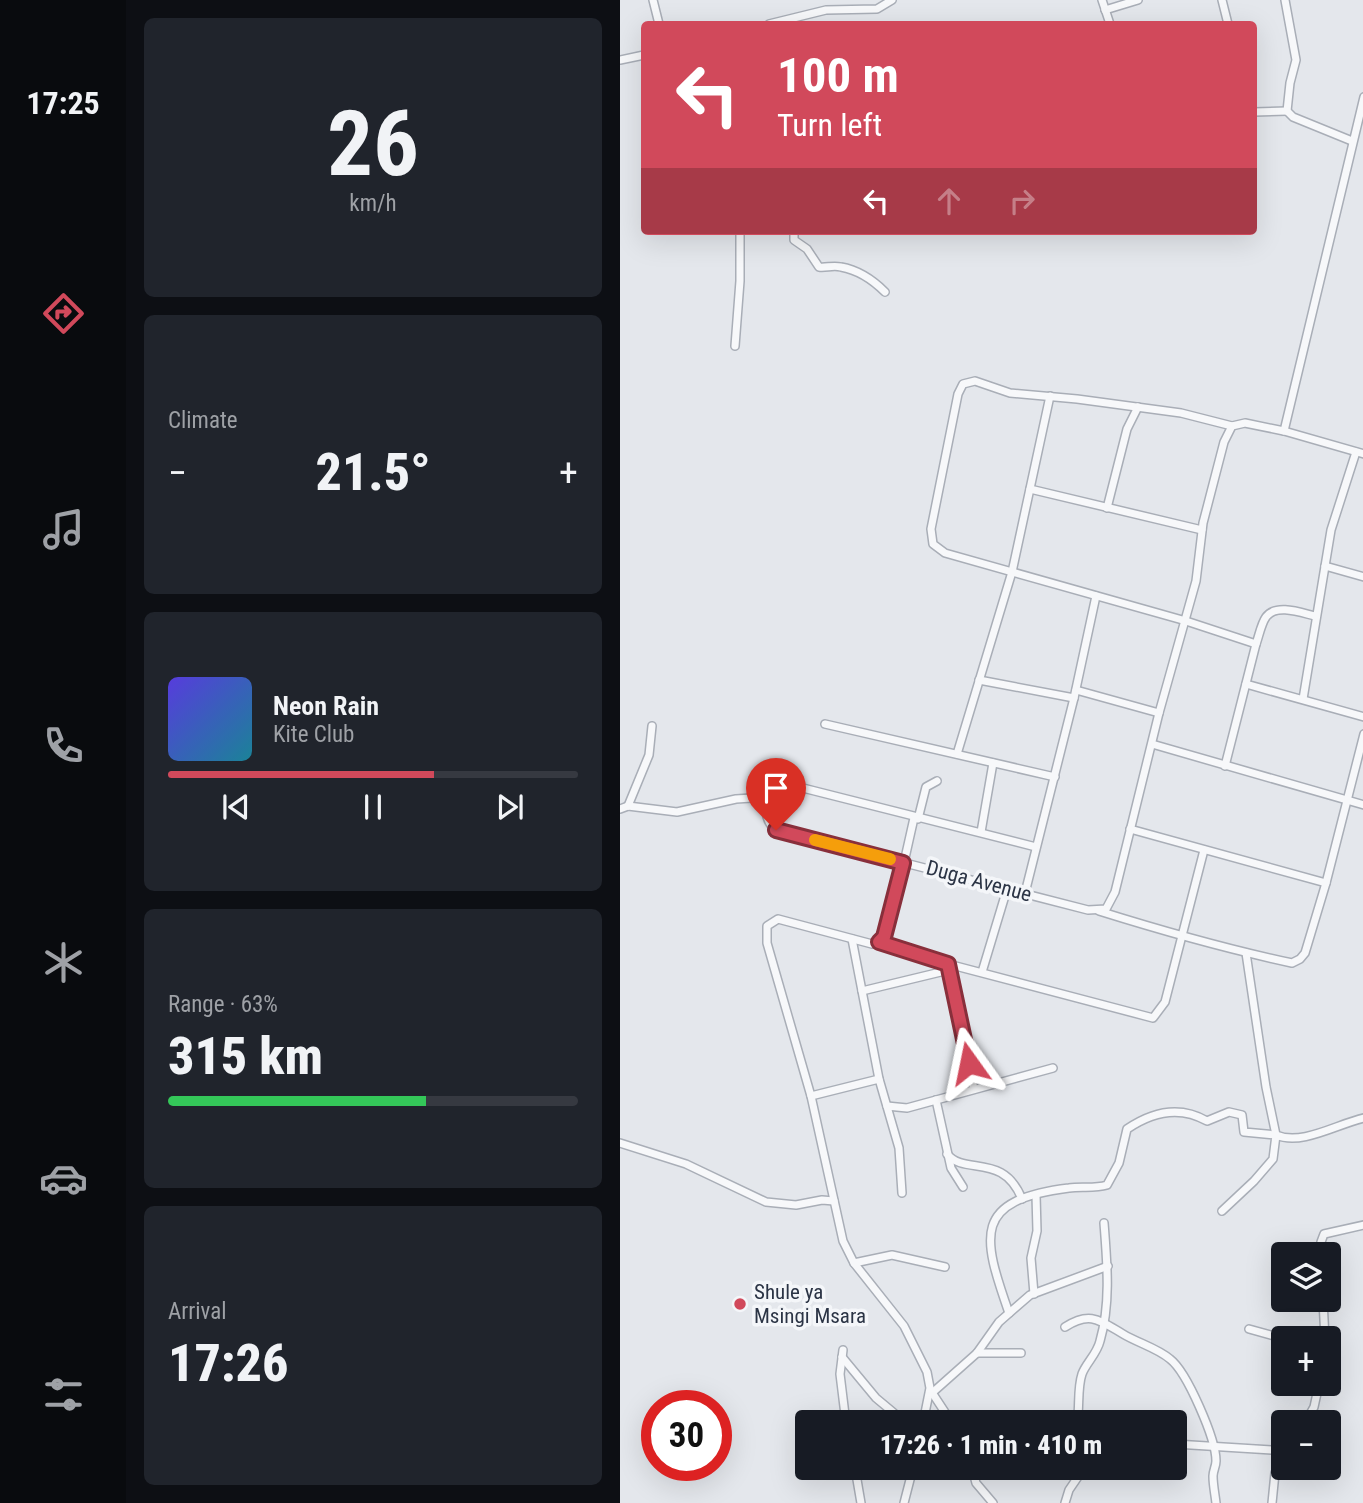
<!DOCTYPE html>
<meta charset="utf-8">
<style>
body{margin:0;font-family:"Roboto Condensed",sans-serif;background:#20242c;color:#f1f3f6;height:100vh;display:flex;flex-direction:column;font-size:26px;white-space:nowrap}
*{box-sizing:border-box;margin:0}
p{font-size:23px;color:#9ea1a6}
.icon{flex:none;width:38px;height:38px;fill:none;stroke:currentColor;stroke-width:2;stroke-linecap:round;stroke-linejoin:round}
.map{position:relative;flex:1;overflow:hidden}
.drawer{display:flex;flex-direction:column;gap:18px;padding:18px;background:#0d0f14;width:494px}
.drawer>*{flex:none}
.banner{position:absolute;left:21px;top:21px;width:616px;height:214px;border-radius:7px;box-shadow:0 7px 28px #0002;background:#d1495b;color:#fff;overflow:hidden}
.tools{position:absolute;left:651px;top:1242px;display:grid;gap:14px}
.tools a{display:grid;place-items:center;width:70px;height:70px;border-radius:7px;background:#171b24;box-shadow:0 7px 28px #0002;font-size:35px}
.speed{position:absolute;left:21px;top:1390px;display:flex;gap:14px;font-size:35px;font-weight:700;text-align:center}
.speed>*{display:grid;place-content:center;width:91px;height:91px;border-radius:50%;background:#171b24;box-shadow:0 7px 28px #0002;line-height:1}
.speed .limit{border:10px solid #d22;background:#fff;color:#111}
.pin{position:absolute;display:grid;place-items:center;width:60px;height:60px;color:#fff;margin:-72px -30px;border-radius:50% 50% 50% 0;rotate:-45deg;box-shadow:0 0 7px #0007}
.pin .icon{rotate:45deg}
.me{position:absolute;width:77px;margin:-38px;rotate:348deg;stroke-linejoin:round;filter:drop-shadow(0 0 5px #0008)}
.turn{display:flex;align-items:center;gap:24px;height:147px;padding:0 21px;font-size:32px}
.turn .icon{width:91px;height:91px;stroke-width:2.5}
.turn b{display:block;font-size:49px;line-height:60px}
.lanes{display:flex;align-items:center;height:66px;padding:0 21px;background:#0003;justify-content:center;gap:35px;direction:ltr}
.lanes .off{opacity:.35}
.big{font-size:52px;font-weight:800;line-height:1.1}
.drawer .card{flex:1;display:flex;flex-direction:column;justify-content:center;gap:10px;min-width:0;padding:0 24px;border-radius:10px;background:#20242c}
.drawer .dial{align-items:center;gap:0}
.dial b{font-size:91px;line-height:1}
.song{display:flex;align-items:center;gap:21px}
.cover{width:84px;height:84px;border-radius:10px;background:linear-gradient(135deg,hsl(250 70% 55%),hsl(190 70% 35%))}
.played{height:7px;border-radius:4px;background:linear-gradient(90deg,#d1495b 65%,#363941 65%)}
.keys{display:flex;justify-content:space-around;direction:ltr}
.heat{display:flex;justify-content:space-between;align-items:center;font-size:38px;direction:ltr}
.charge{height:10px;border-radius:5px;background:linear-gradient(90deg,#34c759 63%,#363941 0)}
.trip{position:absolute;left:175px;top:1410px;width:392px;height:70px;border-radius:7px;background:#171b24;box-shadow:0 7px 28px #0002;font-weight:800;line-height:70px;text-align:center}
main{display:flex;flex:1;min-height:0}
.tabs{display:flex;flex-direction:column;width:126px;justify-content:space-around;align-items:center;background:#090b0e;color:#9ea1a6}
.tabs .icon{width:49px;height:49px}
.tabs .on{color:#d1495b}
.tabs b{font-size:32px;color:#f1f3f6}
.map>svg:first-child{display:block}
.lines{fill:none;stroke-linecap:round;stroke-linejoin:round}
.minor-casing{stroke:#a9aeb7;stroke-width:10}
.minor{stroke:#f7f8fa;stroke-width:7}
.route-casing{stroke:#882f3b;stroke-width:18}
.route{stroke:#d1495b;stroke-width:12}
.slow{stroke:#f59e0b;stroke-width:12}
.poi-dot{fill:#d1495b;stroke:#f4f6f9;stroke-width:2.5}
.labels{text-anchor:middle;stroke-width:7;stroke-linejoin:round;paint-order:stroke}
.street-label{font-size:21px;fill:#2b3445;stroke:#f4f6f9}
.poi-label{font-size:21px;fill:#2b3445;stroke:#f4f6f9;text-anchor:start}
</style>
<main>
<nav class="tabs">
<b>17:25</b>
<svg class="icon on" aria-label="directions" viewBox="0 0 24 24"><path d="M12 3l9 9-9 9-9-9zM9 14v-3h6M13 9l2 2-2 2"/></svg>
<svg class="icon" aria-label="music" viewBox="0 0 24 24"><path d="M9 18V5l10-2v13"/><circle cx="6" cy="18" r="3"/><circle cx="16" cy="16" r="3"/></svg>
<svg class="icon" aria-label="phone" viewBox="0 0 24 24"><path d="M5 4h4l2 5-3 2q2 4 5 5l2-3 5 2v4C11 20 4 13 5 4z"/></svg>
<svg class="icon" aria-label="climate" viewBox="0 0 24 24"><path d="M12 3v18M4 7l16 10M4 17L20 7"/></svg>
<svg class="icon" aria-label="car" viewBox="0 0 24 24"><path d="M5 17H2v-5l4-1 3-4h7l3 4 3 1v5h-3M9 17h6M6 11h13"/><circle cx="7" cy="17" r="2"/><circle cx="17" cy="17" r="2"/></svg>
<svg class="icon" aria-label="filters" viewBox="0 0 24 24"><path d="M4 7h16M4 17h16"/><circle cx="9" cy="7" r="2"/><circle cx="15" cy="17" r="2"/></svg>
</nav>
<section class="drawer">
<div class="card dial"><b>26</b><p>km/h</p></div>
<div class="card"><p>Climate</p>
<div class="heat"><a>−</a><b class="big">21.5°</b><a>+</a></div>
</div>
<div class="card">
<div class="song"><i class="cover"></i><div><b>Neon Rain</b><p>Kite Club</p></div></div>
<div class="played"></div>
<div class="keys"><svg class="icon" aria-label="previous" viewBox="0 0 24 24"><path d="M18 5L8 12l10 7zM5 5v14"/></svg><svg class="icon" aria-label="pause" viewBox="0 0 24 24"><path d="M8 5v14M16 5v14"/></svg><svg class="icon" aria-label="next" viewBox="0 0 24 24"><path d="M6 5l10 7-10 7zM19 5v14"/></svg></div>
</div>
<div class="card"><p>Range · 63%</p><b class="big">315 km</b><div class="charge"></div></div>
<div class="card"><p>Arrival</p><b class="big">17:26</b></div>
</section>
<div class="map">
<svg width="744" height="1503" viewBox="0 0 744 1503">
<rect width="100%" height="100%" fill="#e4e7ec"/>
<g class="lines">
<defs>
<g id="minor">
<path d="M33,0L39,24"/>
<path d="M482,0L490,24"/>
<path d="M602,0L608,24"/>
<path d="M665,0L676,60L670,83L667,111L673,117L732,141"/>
<path d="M485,10L518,0"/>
<path d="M149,24L206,10L257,9L272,0"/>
<path d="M0,60L24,55"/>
<path d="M634,112L667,111"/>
<path d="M174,231V240L187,249L199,267C206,268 213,265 221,267C238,270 253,280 265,292"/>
<path d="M115,346L120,281V231"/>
<path d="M612,426L561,413L457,399L390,393L355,381L343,384L338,394L311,529L313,544L325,553L566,621L636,644C639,636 641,624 646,617C656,603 682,613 695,616"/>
<path d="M664,431L744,97"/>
<path d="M410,489L582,530"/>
<path d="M487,508L507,429L518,407"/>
<path d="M705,566L744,577"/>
<path d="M359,680L454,698"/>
<path d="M626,684L744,717"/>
<path d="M456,690L539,713"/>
<path d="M683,699L711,530L736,452"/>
<path d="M205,724L435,777"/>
<path d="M532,744L744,805"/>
<path d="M337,754L392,572L430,396"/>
<path d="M605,766L636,644"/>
<path d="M8,806L29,755L32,726"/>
<path d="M0,809L8,806L57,812L116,799L146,797"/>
<path d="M298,819L306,787L317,781"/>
<path d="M510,829L706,883"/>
<path d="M361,832L373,763"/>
<path d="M283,863L156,830C143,821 145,802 147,788L158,783L171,785L416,847"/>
<path d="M283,867L294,818"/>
<path d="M405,893L454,698L476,596"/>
<path d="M479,911C543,931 607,949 672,963L680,959L685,953L706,883L744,734"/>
<path d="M232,939L259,1079L279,1148L282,1193"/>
<path d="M259,942L328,964L533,1018L545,1002L584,850"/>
<path d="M626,953L646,1087L656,1135C682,1146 717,1124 744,1118"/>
<path d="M328,964L354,1089"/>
<path d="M362,972L387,889"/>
<path d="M242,991L329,970"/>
<path d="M191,1096L259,1079"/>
<path d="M316,1100L331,1168L343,1187"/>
<path d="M267,1106L287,1108L433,1068"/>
<path d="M0,1143L66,1164L146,1202L176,1205L202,1200L214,1201"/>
<path d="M327,1154C345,1176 383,1152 402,1199"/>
<path d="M701,1255V1242L704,1234L744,1225"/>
<path d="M234,1263L272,1255L325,1267"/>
<path d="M414,1294L411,1258L417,1231L416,1195"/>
<path d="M703,1300L705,1339"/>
<path d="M389,1313C362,1236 352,1200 449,1188C461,1186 474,1189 487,1185L499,1163L507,1129C532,1112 559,1105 587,1121L609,1112L622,1115L624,1132L656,1135L653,1159L634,1181L602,1211"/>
<path d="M445,1327C470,1311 479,1320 503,1334C518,1343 537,1348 550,1359C567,1372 596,1439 596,1461C596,1466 593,1471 593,1476C593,1485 595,1494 596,1503"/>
<path d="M629,1329L665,1339"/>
<path d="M223,1350L220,1374L226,1423"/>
<path d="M357,1353H401"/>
<path d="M222,1357L256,1398L274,1413"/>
<path d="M311,1391L332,1423"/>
<path d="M312,1393L357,1353L379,1322L410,1295L488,1266"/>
<path d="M303,1423L310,1388L307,1372L284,1326L234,1263L223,1241L191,1096L147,943V926L158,919L252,944L264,937L283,868L289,864L468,910L486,909L495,892L539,713L576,581L583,523L604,442L612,426L625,423L664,431L744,454"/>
<path d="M457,1423C460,1407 457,1389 462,1374C466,1363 477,1354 480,1341C491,1303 487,1262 484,1223"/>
<path d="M685,1423L694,1407L699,1384"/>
<path d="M555,1444L652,1450L663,1455"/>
<path d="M235,1468L241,1503"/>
<path d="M352,1468L356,1483L373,1503"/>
<path d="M284,1503L293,1468"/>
<path d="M445,1503L449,1490L464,1468"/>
<path d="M652,1503L655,1473L663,1457"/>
</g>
</defs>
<use href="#minor" class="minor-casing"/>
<use href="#minor" class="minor"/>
</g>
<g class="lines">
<defs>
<path id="route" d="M156,830L283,863L264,937L259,942L328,964L349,1063"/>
</defs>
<use href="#route" class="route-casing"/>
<use href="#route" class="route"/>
<path class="slow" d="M195,840L270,859"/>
</g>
<circle class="poi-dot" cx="120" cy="1304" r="7"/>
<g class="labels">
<g class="street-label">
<text transform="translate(359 881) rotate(15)" y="7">Duga Avenue</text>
</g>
<g class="poi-label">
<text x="134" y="1299">Shule ya<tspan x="134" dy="24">Msingi Msara</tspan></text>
</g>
</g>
</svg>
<div class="tools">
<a><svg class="icon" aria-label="layers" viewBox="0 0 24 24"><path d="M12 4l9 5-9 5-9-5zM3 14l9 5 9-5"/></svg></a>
<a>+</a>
<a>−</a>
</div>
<div class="speed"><div class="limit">30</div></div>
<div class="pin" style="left:156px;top:830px;background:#d93025"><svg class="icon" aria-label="arrive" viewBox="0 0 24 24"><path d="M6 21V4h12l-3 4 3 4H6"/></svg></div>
<svg class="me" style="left:349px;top:1063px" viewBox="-20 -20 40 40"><path d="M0-17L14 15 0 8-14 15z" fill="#d1495b" stroke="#fff" stroke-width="4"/></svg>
<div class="trip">17:26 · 1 min · 410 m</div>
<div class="banner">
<div class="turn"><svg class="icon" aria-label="left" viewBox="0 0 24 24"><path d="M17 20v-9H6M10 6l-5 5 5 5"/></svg><div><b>100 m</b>Turn left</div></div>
<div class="lanes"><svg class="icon" aria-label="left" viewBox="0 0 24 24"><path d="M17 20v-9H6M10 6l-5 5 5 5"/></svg><svg class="icon off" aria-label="ahead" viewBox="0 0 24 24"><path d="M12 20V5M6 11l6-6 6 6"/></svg><svg class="icon off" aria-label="right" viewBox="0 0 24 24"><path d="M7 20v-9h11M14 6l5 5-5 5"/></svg></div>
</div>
</div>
</main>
